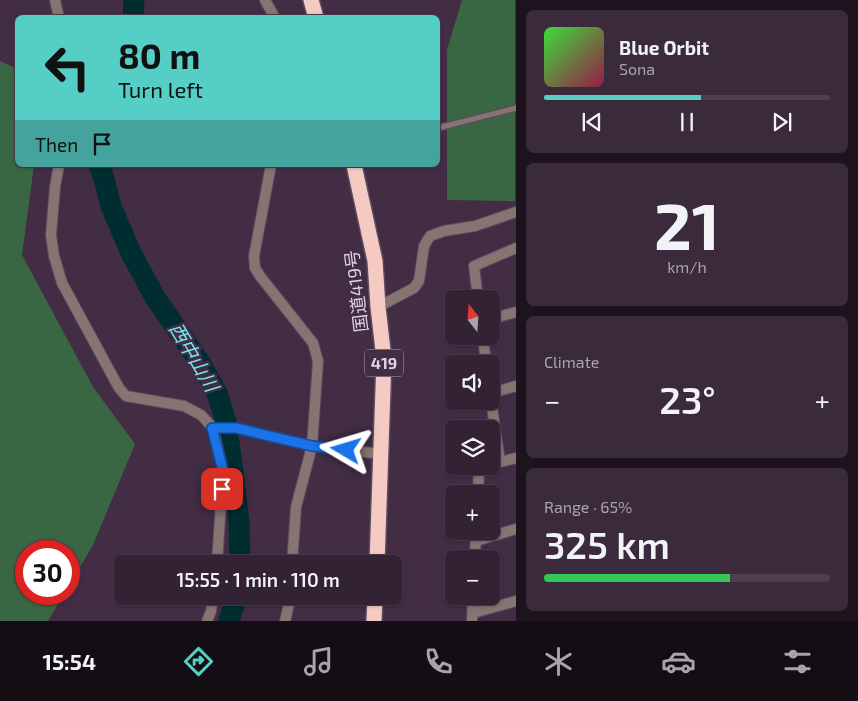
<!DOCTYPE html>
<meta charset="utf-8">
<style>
body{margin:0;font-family:"Exo 2","Noto Sans JP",sans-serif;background:#3a2a3b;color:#f1f3f6;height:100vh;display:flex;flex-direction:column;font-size:19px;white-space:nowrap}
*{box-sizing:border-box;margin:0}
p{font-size:16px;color:#a8a4ac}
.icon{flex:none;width:28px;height:28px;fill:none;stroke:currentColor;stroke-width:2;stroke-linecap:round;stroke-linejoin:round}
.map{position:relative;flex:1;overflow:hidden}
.drawer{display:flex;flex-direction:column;gap:10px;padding:10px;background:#1c131c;width:342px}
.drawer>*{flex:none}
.banner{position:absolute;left:15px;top:15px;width:425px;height:152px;border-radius:8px;box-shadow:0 1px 4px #0004,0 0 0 1px #4d3f4e;background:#55cec5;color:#111;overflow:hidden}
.needle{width:32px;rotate:343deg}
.controls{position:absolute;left:445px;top:290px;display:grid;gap:10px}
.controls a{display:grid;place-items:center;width:55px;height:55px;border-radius:8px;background:#322233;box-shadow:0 1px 4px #0004,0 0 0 1px #4d3f4e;font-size:25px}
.speed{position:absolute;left:15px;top:540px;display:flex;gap:10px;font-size:25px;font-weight:700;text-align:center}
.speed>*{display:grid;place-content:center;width:65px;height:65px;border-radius:50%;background:#322233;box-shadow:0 1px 4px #0004,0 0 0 1px #4d3f4e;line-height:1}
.speed .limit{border:8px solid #d22;background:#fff;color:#111}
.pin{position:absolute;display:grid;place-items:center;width:42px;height:42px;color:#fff;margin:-21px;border-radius:10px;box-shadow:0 2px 8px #0006}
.me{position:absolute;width:55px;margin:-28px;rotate:277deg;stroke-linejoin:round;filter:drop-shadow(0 0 4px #0008)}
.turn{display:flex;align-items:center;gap:18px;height:105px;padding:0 20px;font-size:22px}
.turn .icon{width:65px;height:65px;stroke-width:2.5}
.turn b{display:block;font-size:35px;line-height:42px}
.then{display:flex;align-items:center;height:48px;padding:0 20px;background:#0003;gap:10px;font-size:19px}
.big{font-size:38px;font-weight:600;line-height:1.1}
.drawer .widget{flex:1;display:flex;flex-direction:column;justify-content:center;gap:8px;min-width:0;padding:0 18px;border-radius:8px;background:#3a2a3b}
.drawer .dial{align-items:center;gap:0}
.dial b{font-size:65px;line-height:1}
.song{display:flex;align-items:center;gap:15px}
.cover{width:60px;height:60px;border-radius:8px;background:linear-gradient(135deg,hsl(120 70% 55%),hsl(340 70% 35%))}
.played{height:5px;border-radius:2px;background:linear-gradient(90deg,#55cec5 55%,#4d3f4e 55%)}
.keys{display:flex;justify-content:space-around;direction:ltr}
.heat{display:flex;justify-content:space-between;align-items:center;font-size:28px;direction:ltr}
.charge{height:8px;border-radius:4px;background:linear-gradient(90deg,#34c759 65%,#4d3f4e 0)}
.trip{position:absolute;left:114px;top:555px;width:288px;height:50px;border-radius:8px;background:#322233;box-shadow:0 1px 4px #0004,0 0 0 1px #4d3f4e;font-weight:600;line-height:50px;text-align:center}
.tabs{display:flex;height:80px;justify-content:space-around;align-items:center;background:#140e14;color:#a8a4ac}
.tabs .icon{width:35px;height:35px}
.tabs .selected{color:#55cec5}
.tabs b{font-size:22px;color:#f1f3f6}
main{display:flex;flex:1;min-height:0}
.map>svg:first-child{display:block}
.forest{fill:#3a6743}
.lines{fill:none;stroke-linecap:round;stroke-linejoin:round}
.river{stroke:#002d30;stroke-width:21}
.lane-casing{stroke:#5e4b60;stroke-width:8}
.street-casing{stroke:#5e4b60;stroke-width:12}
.highway-casing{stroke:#5e4b60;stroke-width:18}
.lane{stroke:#857471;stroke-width:5}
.street{stroke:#857471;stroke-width:10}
.highway{stroke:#f4cac3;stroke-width:15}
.route-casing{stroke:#114b97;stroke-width:12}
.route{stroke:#1a73e8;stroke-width:9}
.labels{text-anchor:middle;stroke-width:5;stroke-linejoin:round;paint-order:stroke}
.shield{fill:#422d44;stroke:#b0a0b1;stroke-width:1}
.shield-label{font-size:16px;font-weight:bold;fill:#dfd2e0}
.street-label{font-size:18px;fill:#dfd2e0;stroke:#422d44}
.water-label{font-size:19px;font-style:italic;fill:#75ebf3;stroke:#422d44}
</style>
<main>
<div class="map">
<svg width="516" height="621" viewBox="0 0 516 621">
<rect width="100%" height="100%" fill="#422d44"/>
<g class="forest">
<path d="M462,0H515V201L447,200V50Z"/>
<path d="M0,61L17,69L18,165H34L22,255L93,387L135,444L93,545L69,586V551H26V594H64L48,621H0Z"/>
</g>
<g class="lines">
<g class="river">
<path d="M133,18L134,0"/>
<path d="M99,165L104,179L111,206L131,253L156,299L201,364L217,393L226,422L231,456L239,521L240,564"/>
<path d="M229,621L237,596"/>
</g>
<defs>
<path id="lane" d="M438,128L516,108"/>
<g id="street">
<path d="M55,0L59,18"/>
<path d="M265,0L275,18"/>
<path d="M59,165L55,187L51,235L54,256L62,283L119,388L126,396L184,406L201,415L213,428L223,471L217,564"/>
<path d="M271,165L254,256L255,268L260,276L313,343L318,361L312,446L296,507L292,564"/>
<path d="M478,299L474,266L516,248"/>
<path d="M378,307L414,288L419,281L424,246L430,236L444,231L475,226L516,212"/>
<path d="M491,319L516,312"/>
<path d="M483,336L486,364"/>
<path d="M491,393L516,386"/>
<path d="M491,400L500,462L491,465"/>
<path d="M213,428H236L312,446L381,454"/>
<path d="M500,462L516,458"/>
<path d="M478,494L479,469L488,466"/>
<path d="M476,541L516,529"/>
<path d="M475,559L476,531"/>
<path d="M473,613L516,601"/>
<path d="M207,621L211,611L213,596"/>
<path d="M285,621L291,596"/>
<path d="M472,621L473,596"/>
</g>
<g id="highway">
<path d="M311,0L316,18"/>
<path d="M354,165L375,261L378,307L384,359L377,564"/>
<path d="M374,621L375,596"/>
</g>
</defs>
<use href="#lane" class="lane-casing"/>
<use href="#street" class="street-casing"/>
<use href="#highway" class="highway-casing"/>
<use href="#lane" class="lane"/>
<use href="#street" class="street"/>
<use href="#highway" class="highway"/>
</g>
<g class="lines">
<defs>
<path id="route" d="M222,489L223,471L212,428H236L312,446L346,450"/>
</defs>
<use href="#route" class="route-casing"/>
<use href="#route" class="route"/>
</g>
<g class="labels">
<rect class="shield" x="365" y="349.5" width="38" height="27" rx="4"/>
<g class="shield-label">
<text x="384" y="369">419</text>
</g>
<g class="street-label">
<text transform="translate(357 291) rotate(-97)" y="6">国道419号</text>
</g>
<g class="water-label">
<text transform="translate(194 357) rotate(59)" y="7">西中山川</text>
</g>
</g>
</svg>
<div class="controls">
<a><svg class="needle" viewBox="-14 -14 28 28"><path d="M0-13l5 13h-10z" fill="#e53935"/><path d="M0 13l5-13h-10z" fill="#a8a4ac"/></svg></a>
<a><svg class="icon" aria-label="sound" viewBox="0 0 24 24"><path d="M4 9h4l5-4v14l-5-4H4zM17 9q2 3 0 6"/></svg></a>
<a><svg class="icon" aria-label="layers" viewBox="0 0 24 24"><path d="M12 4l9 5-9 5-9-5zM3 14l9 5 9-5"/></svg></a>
<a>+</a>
<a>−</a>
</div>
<div class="speed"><div class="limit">30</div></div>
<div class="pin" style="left:222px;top:489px;background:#d93025"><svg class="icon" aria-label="arrive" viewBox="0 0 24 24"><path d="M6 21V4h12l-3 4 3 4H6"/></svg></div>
<svg class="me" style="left:346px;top:450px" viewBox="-20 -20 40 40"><path d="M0-17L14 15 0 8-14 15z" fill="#1a73e8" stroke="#fff" stroke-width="4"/></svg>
<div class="trip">15:55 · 1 min · 110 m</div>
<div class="banner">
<div class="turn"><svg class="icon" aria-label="left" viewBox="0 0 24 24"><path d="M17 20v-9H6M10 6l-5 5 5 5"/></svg><div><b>80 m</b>Turn left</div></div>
<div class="then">Then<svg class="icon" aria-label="arrive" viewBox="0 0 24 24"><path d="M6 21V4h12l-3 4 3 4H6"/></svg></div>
</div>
</div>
<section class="drawer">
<div class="widget">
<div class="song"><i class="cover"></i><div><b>Blue Orbit</b><p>Sona</p></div></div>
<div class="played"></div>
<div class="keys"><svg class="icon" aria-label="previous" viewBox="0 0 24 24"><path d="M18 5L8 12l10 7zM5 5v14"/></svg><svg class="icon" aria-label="pause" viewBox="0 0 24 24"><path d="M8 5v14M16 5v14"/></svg><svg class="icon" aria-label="next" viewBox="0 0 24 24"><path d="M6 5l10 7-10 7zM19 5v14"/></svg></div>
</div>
<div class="widget dial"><b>21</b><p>km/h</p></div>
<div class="widget"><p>Climate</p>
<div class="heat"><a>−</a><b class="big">23°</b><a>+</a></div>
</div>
<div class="widget"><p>Range · 65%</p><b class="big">325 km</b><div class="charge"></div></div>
</section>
</main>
<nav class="tabs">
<b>15:54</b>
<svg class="icon selected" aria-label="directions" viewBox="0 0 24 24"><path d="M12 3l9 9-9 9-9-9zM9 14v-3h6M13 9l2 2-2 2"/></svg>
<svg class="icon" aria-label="music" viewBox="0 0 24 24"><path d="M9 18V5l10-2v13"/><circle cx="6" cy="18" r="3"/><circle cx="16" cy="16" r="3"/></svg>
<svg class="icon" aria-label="phone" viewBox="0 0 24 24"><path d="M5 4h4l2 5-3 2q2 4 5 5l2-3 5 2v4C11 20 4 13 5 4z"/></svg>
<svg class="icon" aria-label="climate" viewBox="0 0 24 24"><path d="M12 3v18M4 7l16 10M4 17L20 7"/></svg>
<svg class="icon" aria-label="car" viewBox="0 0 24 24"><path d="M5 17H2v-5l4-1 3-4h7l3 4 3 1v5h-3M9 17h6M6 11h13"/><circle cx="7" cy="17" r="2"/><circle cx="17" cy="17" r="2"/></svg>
<svg class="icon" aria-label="filters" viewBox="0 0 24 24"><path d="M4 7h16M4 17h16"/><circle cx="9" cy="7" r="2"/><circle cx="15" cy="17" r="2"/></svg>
</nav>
